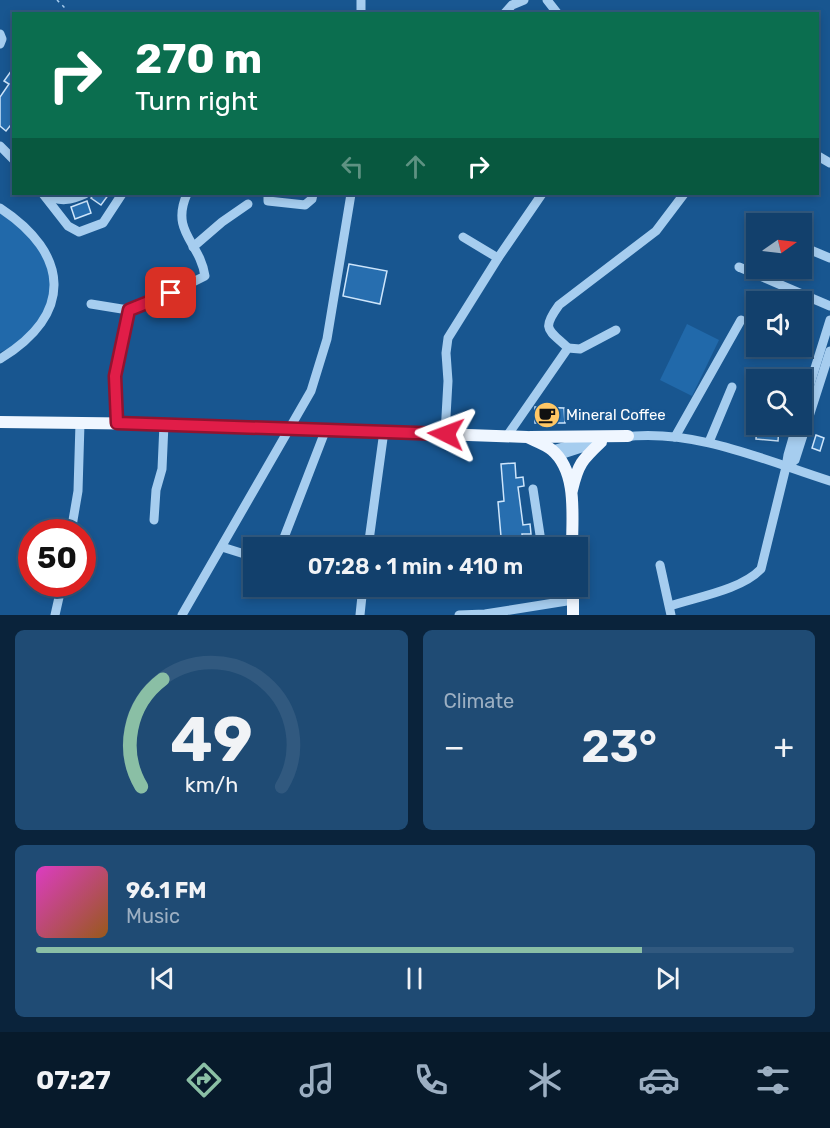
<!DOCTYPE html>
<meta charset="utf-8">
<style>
body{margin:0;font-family:Rubik,sans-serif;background:#1f4b74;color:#f1f3f6;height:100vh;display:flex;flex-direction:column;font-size:22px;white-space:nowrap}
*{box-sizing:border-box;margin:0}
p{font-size:20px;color:#9cafc2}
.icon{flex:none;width:33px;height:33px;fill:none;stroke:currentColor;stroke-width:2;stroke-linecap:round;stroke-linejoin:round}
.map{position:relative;height:615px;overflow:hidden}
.details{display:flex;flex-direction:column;gap:15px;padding:15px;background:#0a233b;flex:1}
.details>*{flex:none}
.top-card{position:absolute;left:12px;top:12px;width:807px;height:183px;border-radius:0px;box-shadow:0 3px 9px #0003,0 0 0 2px #31597f;background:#0b6e4f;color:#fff;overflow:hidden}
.needle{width:39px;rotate:76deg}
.buttons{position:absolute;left:746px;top:213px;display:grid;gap:12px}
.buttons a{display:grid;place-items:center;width:66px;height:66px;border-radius:0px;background:#12406c;box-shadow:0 3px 9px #0003,0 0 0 2px #31597f;font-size:30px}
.speed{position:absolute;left:18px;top:519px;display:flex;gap:12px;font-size:30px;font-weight:700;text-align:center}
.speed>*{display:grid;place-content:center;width:78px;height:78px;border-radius:50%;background:#12406c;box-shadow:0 3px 9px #0003,0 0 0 2px #31597f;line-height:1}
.speed .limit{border:9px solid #d22;background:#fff;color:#111}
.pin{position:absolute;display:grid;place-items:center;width:51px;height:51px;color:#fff;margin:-26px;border-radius:12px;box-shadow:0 3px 9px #0006}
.me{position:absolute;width:66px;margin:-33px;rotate:273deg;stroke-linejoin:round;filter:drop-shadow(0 0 4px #0008)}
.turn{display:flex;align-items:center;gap:21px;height:126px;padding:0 24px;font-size:27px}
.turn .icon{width:78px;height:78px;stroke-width:2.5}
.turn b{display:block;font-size:42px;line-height:51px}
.lanes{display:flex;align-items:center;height:57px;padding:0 24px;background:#0003;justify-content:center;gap:30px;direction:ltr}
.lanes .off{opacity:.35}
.big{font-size:45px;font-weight:600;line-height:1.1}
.details .widget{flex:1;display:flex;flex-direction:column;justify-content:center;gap:9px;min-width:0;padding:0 21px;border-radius:9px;background:#1f4b74}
.details .dial{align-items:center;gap:0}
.dial svg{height:156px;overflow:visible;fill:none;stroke:#31597f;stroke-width:7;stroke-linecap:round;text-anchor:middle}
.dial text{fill:#f1f3f6;stroke:none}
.song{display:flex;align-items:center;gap:18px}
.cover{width:72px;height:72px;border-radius:9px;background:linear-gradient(135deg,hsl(310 70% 55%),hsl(30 70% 35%))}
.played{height:6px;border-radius:3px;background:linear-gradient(90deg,#8abfa5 80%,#31597f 80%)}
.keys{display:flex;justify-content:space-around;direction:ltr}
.heat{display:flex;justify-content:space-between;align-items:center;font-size:33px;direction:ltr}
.details .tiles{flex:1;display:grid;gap:15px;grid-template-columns:1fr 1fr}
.widget:last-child{grid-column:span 2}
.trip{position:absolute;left:243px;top:537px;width:345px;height:60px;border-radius:0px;background:#12406c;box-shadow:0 3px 9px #0003,0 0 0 2px #31597f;font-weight:600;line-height:60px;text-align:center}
.tab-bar{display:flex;height:96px;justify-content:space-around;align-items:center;background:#071a2b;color:#9cafc2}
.tab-bar .icon{width:42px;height:42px}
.tab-bar .current{color:#8abfa5}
.tab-bar b{font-size:27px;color:#f1f3f6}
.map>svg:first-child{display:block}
.green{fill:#2169aa}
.building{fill:#276eaf;stroke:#cde5fb;stroke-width:1.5}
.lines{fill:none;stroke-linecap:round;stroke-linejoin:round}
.path{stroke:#a6cdef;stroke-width:1.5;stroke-dasharray:3 4.5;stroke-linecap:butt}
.minor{stroke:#a6cdef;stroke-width:9}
.major{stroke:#eff6ff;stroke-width:12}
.route-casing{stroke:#92132f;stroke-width:15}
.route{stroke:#e11d48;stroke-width:10}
.labels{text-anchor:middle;stroke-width:6;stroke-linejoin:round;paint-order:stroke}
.poi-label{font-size:15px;fill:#fff;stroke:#185690;text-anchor:start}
</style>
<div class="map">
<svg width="830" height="615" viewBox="0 0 830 615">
<rect width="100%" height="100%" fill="#185690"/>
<g class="green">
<path d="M0,207C8,209 13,213 20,218C50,243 62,293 38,326C28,340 15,346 0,352Z"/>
<path d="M687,324L719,340L692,396L660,380Z"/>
</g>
<g class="building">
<path d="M14,67V121L6,131L0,126V97L9,84L4,81Z"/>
<path d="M94,194H109L101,205L91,198Z"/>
<path d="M87,201L91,213L75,219L71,207Z"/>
<path d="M349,264L387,271L380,304L343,296Z"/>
<path d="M535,407L564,408L565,423H535Z"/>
<path d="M757,426L779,428L778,441L756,439Z"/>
<path d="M816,435L824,438L820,451L812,448Z"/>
<path d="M515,463L516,478L523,477L524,486L518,487L523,525L530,524L531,534H522L523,548H502L498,502L504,501L501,464Z"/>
</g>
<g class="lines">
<path class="path" d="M57,0L71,14"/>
<g class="minor">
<path d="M547,0L558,14"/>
<path d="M361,14V0"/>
<path d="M504,14L512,5L524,0"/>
<path d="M0,34L2,39L0,44"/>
<path d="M0,146L14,160"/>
<path d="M818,156L830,163"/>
<path d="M43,194L68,226L79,232L103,223L122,194"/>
<path d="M46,194C59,203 72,200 85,194"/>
<path d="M268,194V201L305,205L312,199L313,194"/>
<path d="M0,208C70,254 74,314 0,359"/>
<path d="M463,237L498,258"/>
<path d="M801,246L830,258"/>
<path d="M193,247L222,222L248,204"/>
<path d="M739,267L830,306"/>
<path d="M91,304L128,310"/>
<path d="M568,348C548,329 541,330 559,305L656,231L684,194"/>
<path d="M801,413L830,320"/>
<path d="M117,423L115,376L128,310L155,301L205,276C200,242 170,232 187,194"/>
<path d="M797,424L788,455L786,467L795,460L830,351"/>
<path d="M445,434L448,381L446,353L448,338L498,258L542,194"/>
<path d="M507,436L568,348L580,349L616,330"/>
<path d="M623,437C694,428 764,460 830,481"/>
<path d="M675,437L741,320"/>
<path d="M709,442L732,387"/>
<path d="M552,450L585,441"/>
<path d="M557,456L594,444"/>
<path d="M533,489L542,548"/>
<path d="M154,520L156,490L162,469L164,424"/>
<path d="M71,532L78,491L80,423"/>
<path d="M222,547L254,557"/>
<path d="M280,548L326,429"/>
<path d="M368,548L384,431"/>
<path d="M660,565L671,615"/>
<path d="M670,606C697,597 741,590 761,569L786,467"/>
<path d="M55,615L62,584"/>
<path d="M182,615L311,391L327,339L351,194"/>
<path d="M360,615L363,586"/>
<path d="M459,615L485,614L573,600"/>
</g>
<g class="major">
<path d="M0,422L164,424L527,437C535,441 545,444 552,450C578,472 572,517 572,548"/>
<path d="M530,437L628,436"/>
<path d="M572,490C578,464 582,460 601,442"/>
<path d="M573,586V615"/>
</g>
</g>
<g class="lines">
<defs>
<path id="route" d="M171,293L129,310L115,376L117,423L446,434"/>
</defs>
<use href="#route" class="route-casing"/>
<use href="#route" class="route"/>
</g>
<defs>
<symbol id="cafe-disc" viewBox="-11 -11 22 22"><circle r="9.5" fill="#ffc765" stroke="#185690"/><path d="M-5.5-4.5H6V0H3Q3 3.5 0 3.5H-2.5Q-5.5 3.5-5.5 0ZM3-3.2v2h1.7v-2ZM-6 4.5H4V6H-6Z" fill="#111"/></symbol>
</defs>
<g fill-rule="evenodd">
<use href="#cafe-disc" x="532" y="400" width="30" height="30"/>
</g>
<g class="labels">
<g class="poi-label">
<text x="566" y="420">Mineral Coffee</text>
</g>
</g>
</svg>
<div class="buttons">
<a><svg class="needle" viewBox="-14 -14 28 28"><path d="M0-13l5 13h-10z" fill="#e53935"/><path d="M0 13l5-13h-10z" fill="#9cafc2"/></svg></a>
<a><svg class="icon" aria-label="sound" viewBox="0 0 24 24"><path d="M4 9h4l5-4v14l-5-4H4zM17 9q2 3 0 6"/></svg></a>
<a><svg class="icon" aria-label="search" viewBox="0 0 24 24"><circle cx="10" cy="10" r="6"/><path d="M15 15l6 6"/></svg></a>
</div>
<div class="speed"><div class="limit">50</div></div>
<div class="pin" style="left:171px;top:293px;background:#d93025"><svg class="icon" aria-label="arrive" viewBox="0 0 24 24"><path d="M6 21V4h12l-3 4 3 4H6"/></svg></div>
<svg class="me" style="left:446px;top:434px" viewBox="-20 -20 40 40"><path d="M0-17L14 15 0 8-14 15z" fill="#e11d48" stroke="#fff" stroke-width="4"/></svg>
<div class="trip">07:28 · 1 min · 410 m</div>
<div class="top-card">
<div class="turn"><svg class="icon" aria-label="right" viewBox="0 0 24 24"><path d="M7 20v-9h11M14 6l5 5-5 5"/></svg><div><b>270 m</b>Turn right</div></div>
<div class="lanes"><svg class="icon off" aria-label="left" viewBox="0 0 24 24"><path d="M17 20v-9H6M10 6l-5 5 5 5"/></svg><svg class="icon off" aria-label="ahead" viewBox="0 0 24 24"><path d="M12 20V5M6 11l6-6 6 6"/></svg><svg class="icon" aria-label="right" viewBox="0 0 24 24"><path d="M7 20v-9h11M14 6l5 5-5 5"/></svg></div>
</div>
</div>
<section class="details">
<div class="tiles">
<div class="widget dial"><svg viewBox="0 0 100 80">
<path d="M14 69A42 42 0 1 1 86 69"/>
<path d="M14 69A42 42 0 0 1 25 14" stroke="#8abfa5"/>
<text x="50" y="56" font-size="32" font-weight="700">49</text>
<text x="50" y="72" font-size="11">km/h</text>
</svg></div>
<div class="widget"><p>Climate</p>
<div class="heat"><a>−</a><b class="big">23°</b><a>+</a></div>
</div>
<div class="widget">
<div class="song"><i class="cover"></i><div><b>96.1 FM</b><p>Music</p></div></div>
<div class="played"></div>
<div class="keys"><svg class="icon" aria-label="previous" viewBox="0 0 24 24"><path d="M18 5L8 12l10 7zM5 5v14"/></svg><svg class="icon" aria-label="pause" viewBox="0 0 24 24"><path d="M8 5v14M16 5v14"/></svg><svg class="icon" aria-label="next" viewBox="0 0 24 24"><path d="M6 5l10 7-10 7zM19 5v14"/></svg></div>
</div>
</div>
</section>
<nav class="tab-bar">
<b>07:27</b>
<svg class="icon current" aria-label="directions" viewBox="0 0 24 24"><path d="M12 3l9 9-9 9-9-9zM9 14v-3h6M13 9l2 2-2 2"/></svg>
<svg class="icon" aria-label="music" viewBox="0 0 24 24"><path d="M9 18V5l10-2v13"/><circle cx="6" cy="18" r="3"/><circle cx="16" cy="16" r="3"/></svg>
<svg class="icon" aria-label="phone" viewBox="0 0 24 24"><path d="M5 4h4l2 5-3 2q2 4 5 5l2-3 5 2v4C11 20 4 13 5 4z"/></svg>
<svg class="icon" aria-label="climate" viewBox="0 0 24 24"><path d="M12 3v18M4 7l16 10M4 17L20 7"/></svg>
<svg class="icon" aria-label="car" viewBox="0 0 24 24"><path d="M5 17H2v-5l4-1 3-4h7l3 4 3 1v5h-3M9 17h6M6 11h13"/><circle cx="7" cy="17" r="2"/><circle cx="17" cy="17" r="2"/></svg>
<svg class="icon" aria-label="filters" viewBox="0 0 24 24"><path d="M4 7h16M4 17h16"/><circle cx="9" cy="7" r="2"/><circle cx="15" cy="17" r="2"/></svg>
</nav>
